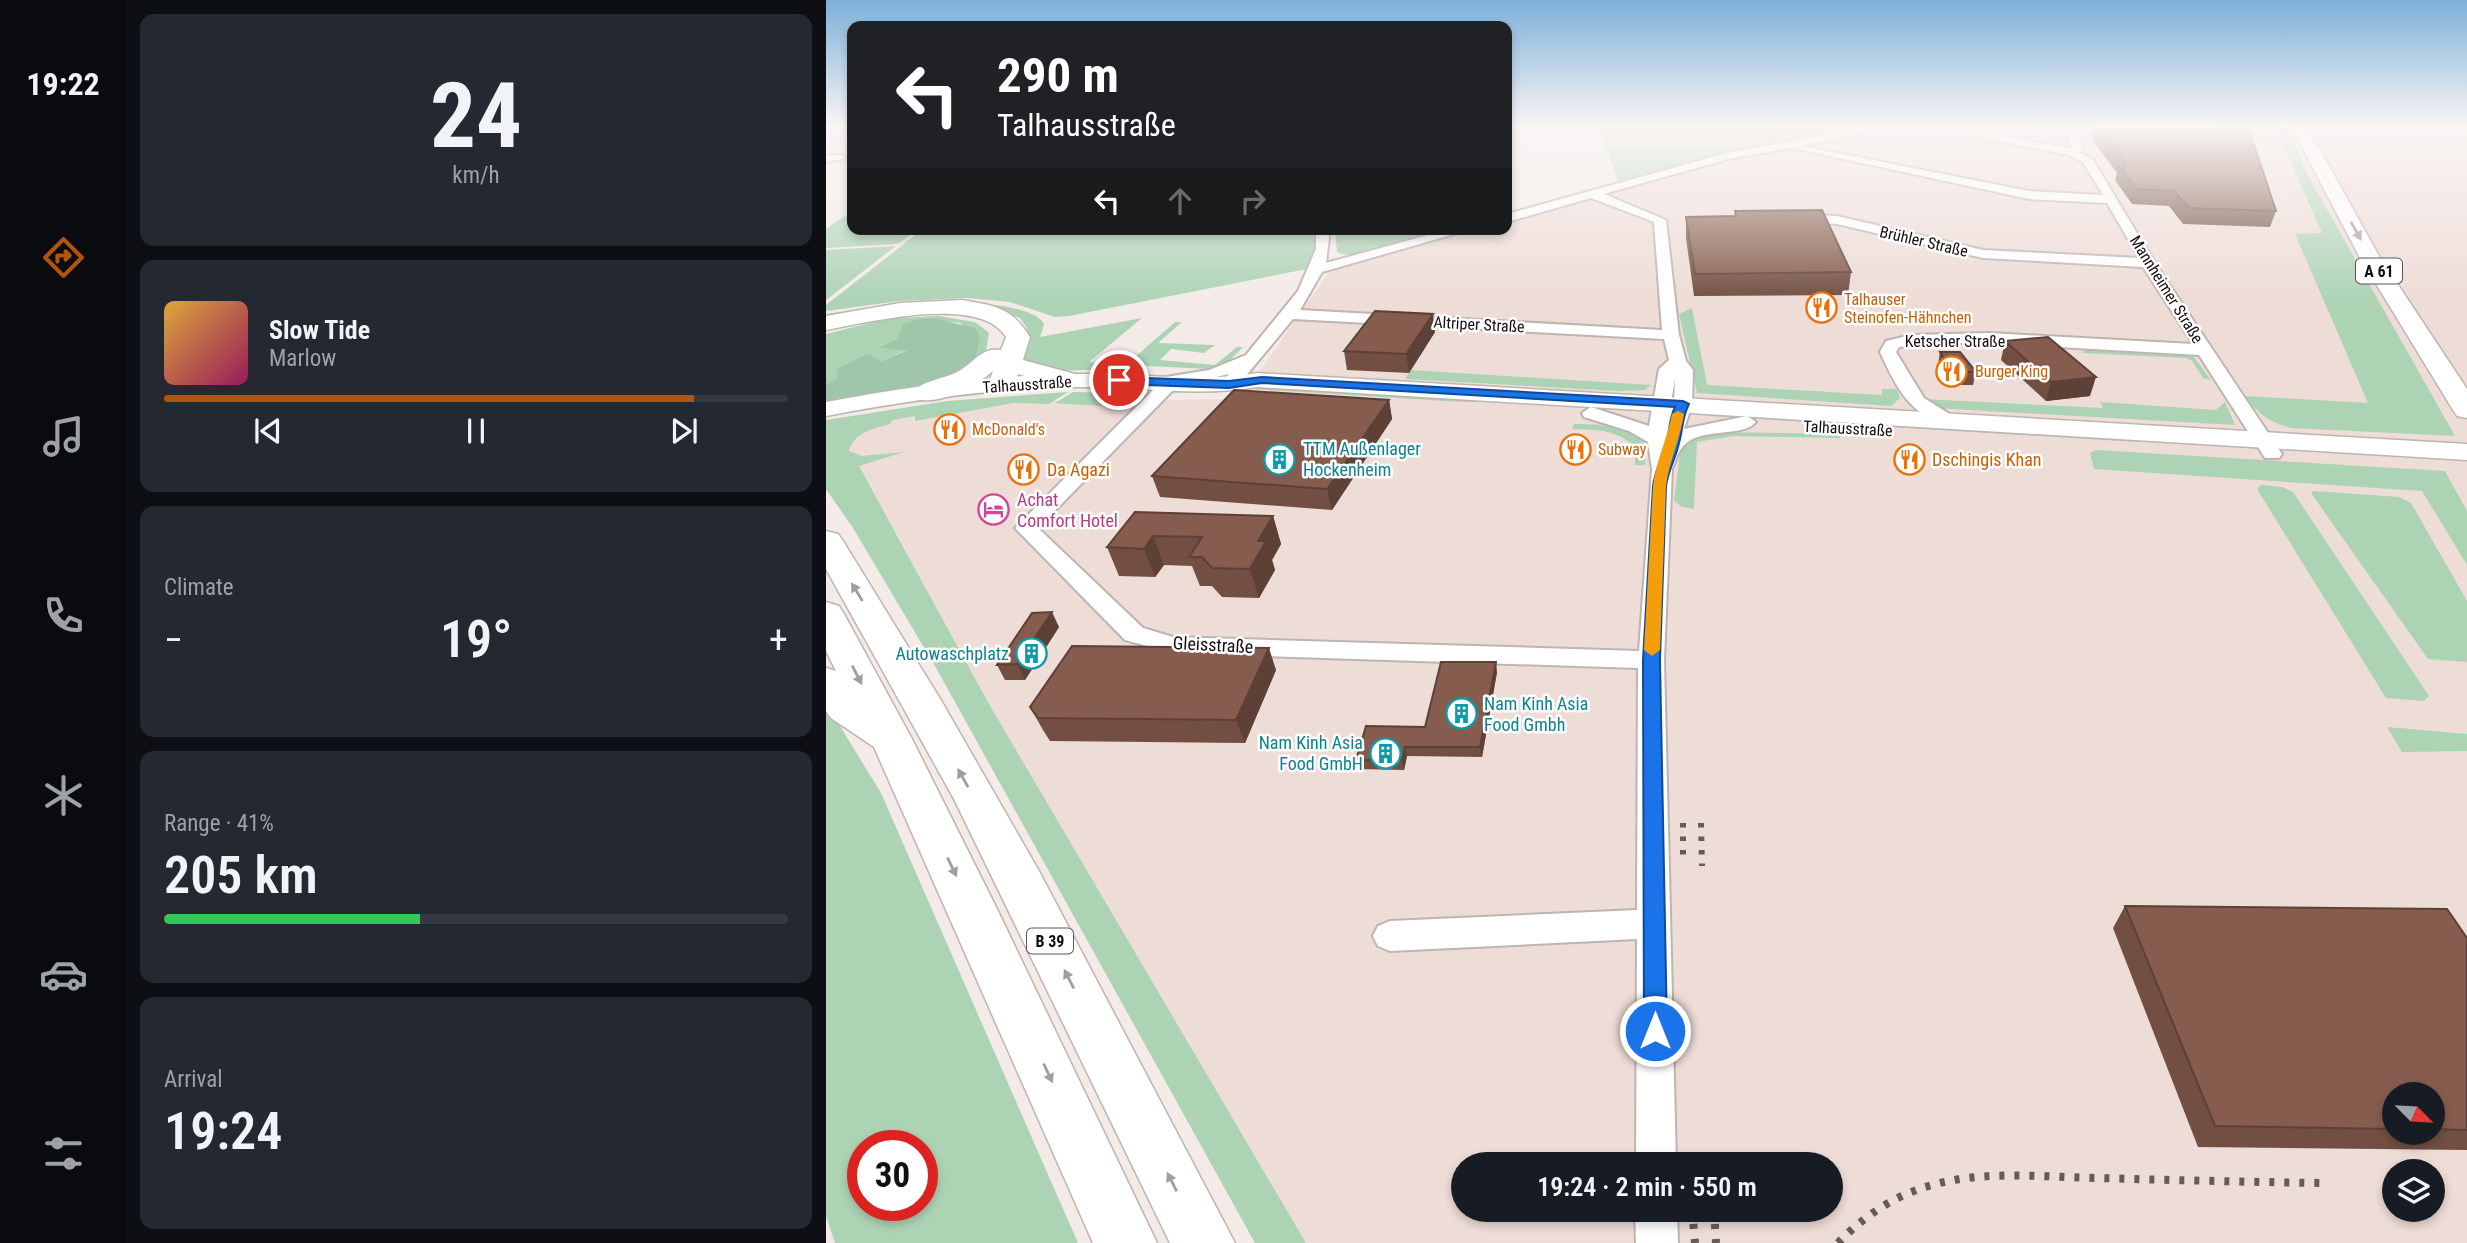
<!DOCTYPE html>
<meta charset="utf-8">
<style>
body{margin:0;font-family:"Roboto Condensed",sans-serif;background:#242831;color:#f1f3f6;height:100vh;display:flex;flex-direction:column;font-size:26px;white-space:nowrap}
*{box-sizing:border-box;margin:0}
p{font-size:23px;color:#9ea1a6}
.icon{flex:none;width:38px;height:38px;fill:none;stroke:currentColor;stroke-width:2;stroke-linecap:round;stroke-linejoin:round}
.map{position:relative;flex:1;overflow:hidden}
.details{display:flex;flex-direction:column;gap:14px;padding:14px;background:#0d0f14;width:700px}
.details>*{flex:none}
.banner{position:absolute;left:21px;top:21px;width:665px;height:214px;border-radius:14px;box-shadow:0 4px 10px #0003;background:#202124;color:#fff;overflow:hidden}
.needle{width:46px;rotate:114deg}
.fabs{position:absolute;left:1556px;top:1082px;display:grid;gap:14px}
.fabs a{display:grid;place-items:center;width:63px;height:63px;border-radius:50%;background:#171b24;box-shadow:0 4px 10px #0003;font-size:35px}
.speed{position:absolute;left:21px;top:1130px;display:flex;gap:14px;font-size:35px;font-weight:700;text-align:center}
.speed>*{display:grid;place-content:center;width:91px;height:91px;border-radius:50%;background:#171b24;box-shadow:0 4px 10px #0003;line-height:1}
.speed .limit{border:10px solid #d22;background:#fff;color:#111}
.pin{position:absolute;display:grid;place-items:center;width:60px;height:60px;color:#fff;margin:-30px;border:4px solid #fff;border-radius:50%;box-shadow:0 2px 7px #0007}
.me{position:absolute;width:77px;margin:-38px;rotate:0deg;stroke-linejoin:round;filter:drop-shadow(0 0 5px #0008)}
.turn{display:flex;align-items:center;gap:24px;height:147px;padding:0 35px;font-size:32px}
.turn .icon{width:91px;height:91px;stroke-width:2.5}
.turn b{display:block;font-size:49px;line-height:60px}
.lanes{display:flex;align-items:center;height:66px;padding:0 35px;background:#0003;justify-content:center;gap:35px;direction:ltr}
.lanes .off{opacity:.35}
.big{font-size:52px;font-weight:600;line-height:1.1}
.details .widget{flex:1;display:flex;flex-direction:column;justify-content:center;gap:10px;min-width:0;padding:0 24px;border-radius:14px;background:#242831}
.details .dial{align-items:center;gap:0}
.dial b{font-size:91px;line-height:1}
.song{display:flex;align-items:center;gap:21px}
.cover{width:84px;height:84px;border-radius:10px;background:linear-gradient(135deg,hsl(40 70% 55%),hsl(330 70% 35%))}
.played{height:7px;border-radius:4px;background:linear-gradient(90deg,#b45309 85%,#363941 85%)}
.keys{display:flex;justify-content:space-around;direction:ltr}
.heat{display:flex;justify-content:space-between;align-items:center;font-size:38px;direction:ltr}
.charge{height:10px;border-radius:5px;background:linear-gradient(90deg,#34c759 41%,#363941 0)}
.trip{position:absolute;left:625px;top:1152px;width:392px;height:70px;border-radius:35px;background:#171b24;box-shadow:0 4px 10px #0003;font-weight:600;line-height:70px;text-align:center}
main{display:flex;flex:1;min-height:0}
.tabs{display:flex;flex-direction:column;width:126px;justify-content:space-around;align-items:center;background:#090b0e;color:#9ea1a6}
.tabs .icon{width:49px;height:49px}
.tabs .on{color:#b45309}
.tabs b{font-size:32px;color:#f1f3f6}
.map>svg:first-child{display:block}
.built{fill:#eedcd6;fill-rule:evenodd}
.green{fill:#add3b5;fill-rule:evenodd}
.forest{fill:#9fc6a8}
.lines{fill:none;stroke-linecap:round;stroke-linejoin:round}
.minor-casing{stroke:#bdb5b2;stroke-width:4}
.major-casing{stroke:#bdb5b2;stroke-width:3}
.highway-casing{stroke:#bdb5b2;stroke-width:3}
.minor{fill:#fff;fill-rule:evenodd}
.major{fill:#fff;fill-rule:evenodd}
.highway{fill:#fff;fill-rule:evenodd}
.rail-far1{stroke:#625d5b;stroke-width:6;stroke-dasharray:4.5 9;stroke-linecap:butt}
.rail{stroke:#625d5b;stroke-width:8;stroke-dasharray:5 10;stroke-linecap:butt}
.wall{fill:#724f42;fill-rule:evenodd}
.shaded-wall{fill:#5d4036}
.building{fill:#855c4d;stroke:#5d4036;stroke-width:2}
.oneway{fill:#a09f9f}
.route{fill:#1a73e8;stroke:#114b97;stroke-width:2}
.slow{fill:#f59e0b}
.labels{text-anchor:middle;stroke-width:5;stroke-linejoin:round;paint-order:stroke}
.far-street-label{font-size:16px;fill:#120f0e;stroke:#fff}
.shield{fill:#fff;stroke:#595756;stroke-width:2}
.shield-label{font-size:16px;font-weight:bold;fill:#120f0e}
.far-food-label{font-size:16px;fill:#c56008;stroke:#fff;text-anchor:start}
.culture-label{font-size:18px;fill:#0d838f;stroke:#fff;text-anchor:start}
.food-label{font-size:18px;fill:#c56008;stroke:#fff;text-anchor:start}
.hotel-label{font-size:18px;fill:#b23c85;stroke:#fff;text-anchor:start}
.street-label{font-size:18px;fill:#120f0e;stroke:#fff}
</style>
<main>
<nav class="tabs">
<b>19:22</b>
<svg class="icon on" aria-label="directions" viewBox="0 0 24 24"><path d="M12 3l9 9-9 9-9-9zM9 14v-3h6M13 9l2 2-2 2"/></svg>
<svg class="icon" aria-label="music" viewBox="0 0 24 24"><path d="M9 18V5l10-2v13"/><circle cx="6" cy="18" r="3"/><circle cx="16" cy="16" r="3"/></svg>
<svg class="icon" aria-label="phone" viewBox="0 0 24 24"><path d="M5 4h4l2 5-3 2q2 4 5 5l2-3 5 2v4C11 20 4 13 5 4z"/></svg>
<svg class="icon" aria-label="climate" viewBox="0 0 24 24"><path d="M12 3v18M4 7l16 10M4 17L20 7"/></svg>
<svg class="icon" aria-label="car" viewBox="0 0 24 24"><path d="M5 17H2v-5l4-1 3-4h7l3 4 3 1v5h-3M9 17h6M6 11h13"/><circle cx="7" cy="17" r="2"/><circle cx="17" cy="17" r="2"/></svg>
<svg class="icon" aria-label="filters" viewBox="0 0 24 24"><path d="M4 7h16M4 17h16"/><circle cx="9" cy="7" r="2"/><circle cx="15" cy="17" r="2"/></svg>
</nav>
<section class="details">
<div class="widget dial"><b>24</b><p>km/h</p></div>
<div class="widget">
<div class="song"><i class="cover"></i><div><b>Slow Tide</b><p>Marlow</p></div></div>
<div class="played"></div>
<div class="keys"><svg class="icon" aria-label="previous" viewBox="0 0 24 24"><path d="M18 5L8 12l10 7zM5 5v14"/></svg><svg class="icon" aria-label="pause" viewBox="0 0 24 24"><path d="M8 5v14M16 5v14"/></svg><svg class="icon" aria-label="next" viewBox="0 0 24 24"><path d="M6 5l10 7-10 7zM19 5v14"/></svg></div>
</div>
<div class="widget"><p>Climate</p>
<div class="heat"><a>−</a><b class="big">19°</b><a>+</a></div>
</div>
<div class="widget"><p>Range · 41%</p><b class="big">205 km</b><div class="charge"></div></div>
<div class="widget"><p>Arrival</p><b class="big">19:24</b></div>
</section>
<div class="map">
<svg width="1641" height="1243" viewBox="0 0 1641 1243">
<rect width="100%" height="100%" fill="#f4ebe8"/>
<g class="built">
<path d="M0,128H26V156L0,157Z"/>
<path d="M1072,128H1641V1243H480L163,704L68,529L0,430L173,402L414,399L504,271L654,229H681V222L925,154ZM1568,1094H1606V1132H1568ZM637,1164H1004V1209H637ZM1568,1171H1606V1209H1568Z"/>
</g>
<g class="green">
<path d="M773,128H1025L1028,130L917,150L793,183Z"/>
<path d="M1450,128H1462L1481,174L1629,436L1466,428C1444,423 1432,414 1419,396L1542,403L1469,234L1496,233Z"/>
<path d="M26,211V229H92L72,244L0,248V229Z"/>
<path d="M97,229H491L493,241L485,267L481,269L243,316L229,317L184,302L141,298L73,301L0,311V305Z"/>
<path d="M509,229H608V235C584,241 532,263 511,252Z"/>
<path d="M70,246L0,300V250Z"/>
<path d="M124,301C145,303 207,304 218,324L214,337L316,318L263,362L301,364L349,322H356L332,343L389,345L378,353L345,349L334,360L389,365L411,347H417L401,363L381,369L301,365L295,369L227,371L202,364L198,358L203,344L201,328L194,318L166,308L0,321V314L76,304Z"/>
<path d="M866,308L881,385L1056,395V389H1071L1074,398L1065,406L871,393L853,314Z"/>
<path d="M112,316L149,322L163,333L159,357L149,368L135,323L94,319L72,338L54,346L81,350L0,384V334L60,319Z"/>
<path d="M1259,349L1367,356L1385,380L1377,378L1366,361L1360,358L1256,353Z"/>
<path d="M585,370L825,385L819,390L791,391L579,379Z"/>
<path d="M432,384L695,402H636L427,389Z"/>
<path d="M242,392L223,404L187,403L89,421V416L67,420L64,424C49,428 27,433 23,451L36,456L78,452L33,466L163,704L480,1243H429L109,666L27,528L0,489V420L121,401Z"/>
<path d="M247,392H255L320,396L306,408L229,403Z"/>
<path d="M1096,399L1277,408L1274,402L1390,410L1399,402L1409,425L1108,408Z"/>
<path d="M884,413L1333,439L1311,442L883,416Z"/>
<path d="M748,424C771,424 806,425 820,446L819,465H809V449C795,429 769,430 746,429Z"/>
<path d="M895,432L1014,434V438L907,436L871,442L868,509L856,507L848,501L855,446L868,437Z"/>
<path d="M1270,450L1619,471L1641,511V565L1596,491L1268,469L1264,453Z"/>
<path d="M1435,485L1456,487L1467,492L1603,696L1598,701L1560,698L1431,489Z"/>
<path d="M1487,491L1573,497L1585,503L1641,601V662L1602,659L1485,493Z"/>
<path d="M0,703L55,793L252,1243H9L0,1216ZM37,1146H96V1206H37Z"/>
<path d="M1561,727L1641,734V751L1576,752Z"/>
</g>
<path class="forest" d="M94,319H111L149,328L154,337L149,360L125,382L0,402V384L11,379V369L41,354L55,361L80,351L53,347L72,338L77,324Z"/>
<g class="lines">
<defs>
<g id="minor">
<path d="M1040,128H1063L976,146L1203,191L1277,195L1257,162L1242,155L1108,128H1130L1243,148L1246,147L1239,132L1248,130L1257,148L1253,152L1267,160L1329,263L1456,454L1453,458H1439L1373,355L1164,343H1119L1073,347L1070,352L1098,398L1133,420L1124,426C1084,416 1070,387 1054,352L1060,341L1085,335L1164,333L1367,344L1317,267L1157,258L1011,224L967,222L961,218L967,214L1011,216L1157,250L1313,258L1281,203L1203,199L966,148L902,159L778,194L840,220L853,335L860,361L867,370L866,404L858,429L921,416L930,422C916,439 871,425 855,449C851,454 849,463 846,469L838,660L850,1164H810L811,939L564,951L552,946L547,936L552,926L564,921L811,910L812,668L347,653L299,640L189,528L340,377L383,370L420,355L472,291L490,249V229H504L500,263L624,229H646L496,272L474,310L836,330L828,222L765,198L681,222V214L901,153ZM467,319L838,339L843,360L833,369L823,426L765,407L756,413L758,417L803,431L822,442L826,469L813,651L347,637L317,628L212,528L351,386L403,374L394,385L397,389H409ZM849,379L848,404L843,413Z"/>
<path d="M1629,128H1640L1641,138Z"/>
<path d="M0,156L15,155L21,158L0,162Z"/>
<path d="M809,1209H851L852,1243H810Z"/>
</g>
<path id="major" d="M431,373L1641,444V460L431,387C374,397 313,387 255,387C169,388 84,400 0,416V402C84,386 169,375 255,374C313,373 374,383 431,373Z"/>
<g id="highway">
<path d="M1466,128H1482L1553,256L1641,389V418L1631,416L1627,410L1533,256Z"/>
<path d="M136,300C170,306 185,307 204,337L197,360L249,374L253,380L249,386L240,388L192,374L184,391H166L162,385L167,371C149,387 114,405 90,399L86,393C94,381 118,379 131,372C147,364 156,346 175,350L180,337C155,294 42,322 0,330V316L74,303Z"/>
<path d="M0,531L12,534L17,541L116,702L214,873L409,1243H344L128,799L0,569Z"/>
<path d="M0,602L13,606L18,614L86,739L171,909L331,1243H267L48,747L5,718L0,711V668L10,671L0,651Z"/>
</g>
</defs>
<use href="#minor" class="minor-casing"/>
<use href="#major" class="major-casing"/>
<use href="#highway" class="highway-casing"/>
<use href="#minor" class="minor"/>
<use href="#major" class="major"/>
<use href="#highway" class="highway"/>
<g class="rail-far1">
<path d="M857,823V860"/>
<path d="M875,823L876,866"/>
</g>
<g class="rail">
<path d="M866,1209L869,1243"/>
<path d="M888,1209L890,1243"/>
<path d="M1012,1243C1038,1216 1069,1195 1106,1185C1159,1170 1215,1177 1270,1178C1346,1180 1422,1182 1498,1183"/>
</g>
</g>
<g class="wall">
<path d="M1268,128H1376L1450,211L1444,227L1357,224L1343,206L1306,204L1289,180L1291,173L1265,138Z"/>
<path d="M909,211L1025,272L1022,295L868,296L860,238V217L909,216Z"/>
<path d="M609,332L583,373L521,370L518,351Z"/>
<path d="M1179,341L1264,396L1220,401L1175,360Z"/>
<path d="M1114,352L1150,372L1147,385H1123L1112,365Z"/>
<path d="M563,400L566,419L506,510L334,497L326,476Z"/>
<path d="M309,512L447,516L455,544L446,560L449,570L433,598L396,597L386,586H374L366,566L338,565L329,577L293,576L281,547Z"/>
<path d="M233,627L199,680H179L171,665Z"/>
<path d="M450,670L419,743L224,741L217,730L204,707Z"/>
<path d="M671,672L656,757L581,756L578,770L532,769L530,760L599,727Z"/>
<path d="M1299,906L1641,938V1150L1372,1147L1287,928ZM1568,1094H1606V1132H1568Z"/>
</g>
<g class="shaded-wall">
<path d="M607,314L609,332L583,373L580,354Z"/>
<path d="M1270,377L1264,396L1220,401L1225,382Z"/>
<path d="M563,400L566,419L506,510L501,489Z"/>
<path d="M447,516L455,544L446,560L449,570L433,598L424,569L432,541Z"/>
<path d="M327,536L338,565L329,577L318,549Z"/>
<path d="M226,612L233,627L199,680L191,664Z"/>
<path d="M443,648L450,670L419,743L410,720Z"/>
<path d="M670,662L671,672L656,757L654,747Z"/>
<path d="M579,747L581,756L578,770L576,760Z"/>
</g>
<g class="building">
<path d="M1272,128H1376L1423,130L1450,211L1363,208L1348,191L1310,189L1293,166H1301Z"/>
<path d="M996,210L1025,272L869,274L860,217L910,216L909,211Z"/>
<path d="M549,311L607,314L580,354L518,351Z"/>
<path d="M1222,337L1270,377L1225,382L1179,341Z"/>
<path d="M1114,352H1134L1150,372H1126Z"/>
<path d="M408,390L563,400L501,489L326,476Z"/>
<path d="M309,512L447,516L432,541H440L424,569L386,568L376,557H363L376,537L327,536L318,549L281,547Z"/>
<path d="M226,612L191,664L171,665L206,613Z"/>
<path d="M246,646L443,648L410,720L212,718L204,707Z"/>
<path d="M615,662H670L654,747H579L576,760H530L540,726L599,727Z"/>
<path d="M1299,906L1621,909L1641,938V1130L1606,1129V1094H1568V1129L1389,1126Z"/>
</g>
<defs><path id="oneway-solid" d="M-6-.8H1V-3.2L6.5 0L1 3.2V.8H-6Z" transform="scale(1.75)"/></defs>
<g class="oneway">
<use href="#oneway-solid" transform="translate(1530 231) rotate(61)"/>
<use href="#oneway-solid" transform="translate(31 592) rotate(-121)"/>
<use href="#oneway-solid" transform="translate(31 675) rotate(63)"/>
<use href="#oneway-solid" transform="translate(137 778) rotate(-119)"/>
<use href="#oneway-solid" transform="translate(126 867) rotate(64)"/>
<use href="#oneway-solid" transform="translate(243 979) rotate(-117)"/>
<use href="#oneway-solid" transform="translate(222 1073) rotate(65)"/>
<use href="#oneway-solid" transform="translate(346 1182) rotate(-117)"/>
</g>
<linearGradient id="sky" x2="0" y2="1"><stop stop-color="#7db0d9"/><stop offset="0.42" stop-color="#faf6f5"/><stop offset="1" stop-color="#faf6f5" stop-opacity="0"/></linearGradient>
<rect width="1641" height="302" fill="url(#sky)"/>
<path class="route" d="M436,377L857,401L863,404C856,417 857,429 853,443C850,458 842,470 840,486L834,660L841,1031L838,1039L829,1042L821,1039L818,1031L817,660L827,486C829,470 837,457 841,441C844,429 843,419 849,407L436,383L403,388L293,384L287,380L293,377L403,381Z"/>
<path class="slow" d="M852,411L858,414C854,439 843,462 840,486L834,650L826,656L818,650L827,486C830,461 841,439 846,414Z"/>
<defs>
<symbol id="restaurant-ring" viewBox="-11 -11 22 22"><circle r="9.5" fill="#fff" stroke="#e8710a" stroke-width="1.5"/><path d="M-5-6h1v4h1v-4h1v4h1v-4h1v5L-1.5 .5V6h-2V.5L-5-1ZM5-6V6H3V1.5H1.5Q1.5-4 5-6Z" fill="#e8710a"/></symbol>
<symbol id="building-ring" viewBox="-11 -11 22 22"><circle r="9.5" fill="#fff" stroke="#0f9aa8" stroke-width="1.5"/><path d="M-4-6H4V6H1V3H-1V6H-4ZM-2.5-4.3h1.7v1.8h-1.7ZM.8-4.3h1.7v1.8H.8ZM-2.5-1h1.7V.8h-1.7ZM.8-1h1.7V.8H.8Z" fill="#0f9aa8"/></symbol>
<symbol id="hotel-ring" viewBox="-11 -11 22 22"><circle r="9.5" fill="#fff" stroke="#d1479c" stroke-width="1.5"/><path d="M-6-4.5h1.5V1H6V5H4.5V3h-9V5H-6ZM-4 0a1.8 1.8 0 1 1 3.6 0ZM.5 0V-2.5h3Q6-2.5 6 0Z" fill="#d1479c"/></symbol>
</defs>
<g fill-rule="evenodd">
<use href="#restaurant-ring" x="978" y="290" width="35" height="35"/>
<use href="#restaurant-ring" x="1108" y="354" width="35" height="35"/>
<use href="#restaurant-ring" x="106" y="412" width="35" height="35"/>
<use href="#restaurant-ring" x="732" y="432" width="35" height="35"/>
<use href="#building-ring" x="436" y="442" width="35" height="35"/>
<use href="#restaurant-ring" x="1066" y="442" width="35" height="35"/>
<use href="#restaurant-ring" x="180" y="452" width="35" height="35"/>
<use href="#hotel-ring" x="150" y="492" width="35" height="35"/>
<use href="#building-ring" x="188" y="636" width="35" height="35"/>
<use href="#building-ring" x="618" y="696" width="35" height="35"/>
<use href="#building-ring" x="542" y="736" width="35" height="35"/>
</g>
<g class="labels">
<g class="far-street-label">
<text transform="translate(1098 241) rotate(13)" y="6">Brühler Straße</text>
<text transform="translate(1341 289) rotate(58)" y="6">Mannheimer Straße</text>
<text transform="translate(653 324) rotate(3)" y="6">Altriper Straße</text>
<text x="1129" y="347">Ketscher Straße</text>
<text transform="translate(201 384) rotate(-4)" y="6">Talhausstraße</text>
<text transform="translate(1022 428) rotate(3)" y="6">Talhausstraße</text>
</g>
<g class="shield">
<rect x="1530" y="258.5" width="46" height="25" rx="5"/>
<rect x="201" y="928.5" width="46" height="25" rx="5"/>
</g>
<g class="shield-label">
<text x="1553" y="277">A 61</text>
<text x="224" y="947">B 39</text>
</g>
<g class="far-food-label">
<text x="1018" y="305">Talhauser<tspan x="1018" dy="18">Steinofen-Hähnchen</tspan></text>
<text x="1149" y="377">Burger King</text>
<text x="146" y="435">McDonald's</text>
<text x="772" y="455">Subway</text>
</g>
<g class="culture-label">
<text x="477" y="455">TTM Außenlager<tspan x="477" dy="21">Hockenheim</tspan></text>
<text x="183" y="660" text-anchor="end">Autowaschplatz</text>
<text x="658" y="710">Nam Kinh Asia<tspan x="658" dy="21">Food Gmbh</tspan></text>
<text x="537" y="749" text-anchor="end">Nam Kinh Asia<tspan x="537" dy="21">Food GmbH</tspan></text>
</g>
<g class="food-label">
<text x="1106" y="466">Dschingis Khan</text>
<text x="221" y="476">Da Agazi</text>
</g>
<g class="hotel-label">
<text x="191" y="506">Achat<tspan x="191" dy="21">Comfort Hotel</tspan></text>
</g>
<g class="street-label">
<text transform="translate(387 645) rotate(3)" y="6">Gleisstraße</text>
</g>
</g>
</svg>
<div class="fabs">
<a><svg class="needle" viewBox="-14 -14 28 28"><path d="M0-13l5 13h-10z" fill="#e53935"/><path d="M0 13l5-13h-10z" fill="#9ea1a6"/></svg></a>
<a><svg class="icon" aria-label="layers" viewBox="0 0 24 24"><path d="M12 4l9 5-9 5-9-5zM3 14l9 5 9-5"/></svg></a>
</div>
<div class="speed"><div class="limit">30</div></div>
<div class="pin" style="left:293px;top:380px;background:#d93025"><svg class="icon" aria-label="arrive" viewBox="0 0 24 24"><path d="M6 21V4h12l-3 4 3 4H6"/></svg></div>
<svg class="me" style="left:829px;top:1031px" viewBox="-20 -20 40 40"><circle r="17" fill="#1a73e8" stroke="#fff" stroke-width="3"/><path d="M0-11L8 9 0 5-8 9z" fill="#fff"/></svg>
<div class="trip">19:24 · 2 min · 550 m</div>
<div class="banner">
<div class="turn"><svg class="icon" aria-label="left" viewBox="0 0 24 24"><path d="M17 20v-9H6M10 6l-5 5 5 5"/></svg><div><b>290 m</b>Talhausstraße</div></div>
<div class="lanes"><svg class="icon" aria-label="left" viewBox="0 0 24 24"><path d="M17 20v-9H6M10 6l-5 5 5 5"/></svg><svg class="icon off" aria-label="ahead" viewBox="0 0 24 24"><path d="M12 20V5M6 11l6-6 6 6"/></svg><svg class="icon off" aria-label="right" viewBox="0 0 24 24"><path d="M7 20v-9h11M14 6l5 5-5 5"/></svg></div>
</div>
</div>
</main>
